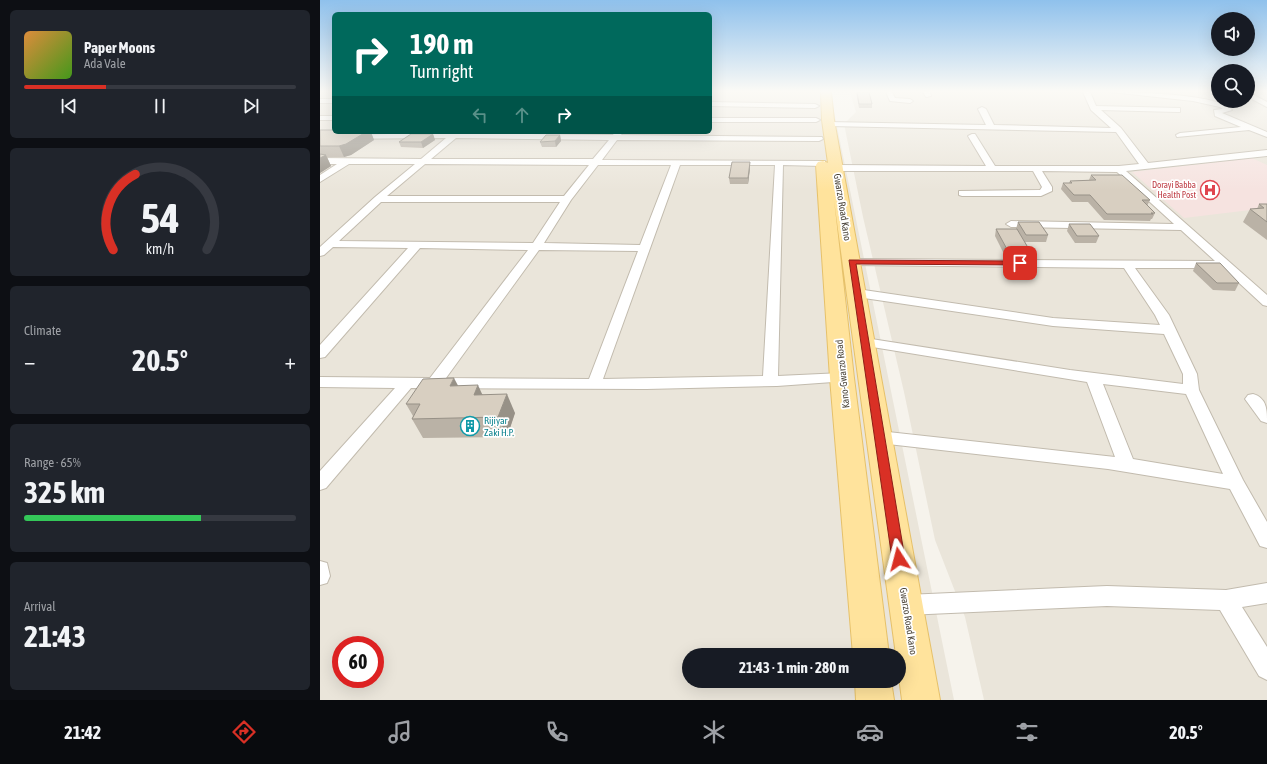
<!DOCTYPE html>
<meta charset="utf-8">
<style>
body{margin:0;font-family:"Asap Condensed",sans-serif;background:#20242c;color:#f1f3f6;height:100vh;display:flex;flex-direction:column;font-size:15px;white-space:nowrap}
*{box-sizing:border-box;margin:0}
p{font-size:13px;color:#9ea1a6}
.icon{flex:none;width:22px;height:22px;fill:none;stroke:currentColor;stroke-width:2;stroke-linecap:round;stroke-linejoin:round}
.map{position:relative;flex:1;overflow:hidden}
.panel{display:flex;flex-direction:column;gap:10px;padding:10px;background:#0d0f14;width:320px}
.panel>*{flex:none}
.guide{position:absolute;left:12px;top:12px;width:380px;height:122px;border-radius:6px;box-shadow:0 4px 16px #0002;background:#00695c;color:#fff;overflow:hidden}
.buttons{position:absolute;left:891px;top:12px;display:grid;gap:8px}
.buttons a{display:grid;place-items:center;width:44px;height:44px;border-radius:50%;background:#171b24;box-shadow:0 4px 16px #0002;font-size:20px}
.speed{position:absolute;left:12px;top:636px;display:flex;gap:8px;font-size:20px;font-weight:700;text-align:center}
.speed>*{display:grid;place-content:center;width:52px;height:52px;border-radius:50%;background:#171b24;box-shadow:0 4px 16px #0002;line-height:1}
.speed .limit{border:6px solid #d22;background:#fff;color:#111}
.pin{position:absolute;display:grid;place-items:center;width:34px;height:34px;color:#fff;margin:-17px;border-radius:8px;box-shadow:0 2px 6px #0006}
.me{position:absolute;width:44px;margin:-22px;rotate:351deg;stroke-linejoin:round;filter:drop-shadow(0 0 3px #0008)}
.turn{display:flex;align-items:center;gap:14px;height:84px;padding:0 12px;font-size:18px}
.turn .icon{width:52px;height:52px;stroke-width:2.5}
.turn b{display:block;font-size:28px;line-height:34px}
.lanes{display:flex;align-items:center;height:38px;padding:0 12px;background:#0003;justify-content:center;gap:20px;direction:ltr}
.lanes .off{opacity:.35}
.big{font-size:30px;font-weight:700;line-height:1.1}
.panel .card{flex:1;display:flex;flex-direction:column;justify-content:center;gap:6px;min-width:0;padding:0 14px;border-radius:6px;background:#20242c}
.panel .dial{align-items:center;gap:0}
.dial svg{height:104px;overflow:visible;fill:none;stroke:#363941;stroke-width:7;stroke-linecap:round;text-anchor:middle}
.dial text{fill:#f1f3f6;stroke:none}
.song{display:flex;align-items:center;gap:12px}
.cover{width:48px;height:48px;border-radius:6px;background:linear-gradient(135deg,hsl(30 70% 55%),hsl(100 70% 35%))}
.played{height:4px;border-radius:2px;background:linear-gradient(90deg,#d93025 30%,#363941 30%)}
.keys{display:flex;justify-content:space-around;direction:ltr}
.heat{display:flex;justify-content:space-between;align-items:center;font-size:22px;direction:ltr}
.charge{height:6px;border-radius:3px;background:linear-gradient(90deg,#34c759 65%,#363941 0)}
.trip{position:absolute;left:362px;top:648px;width:224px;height:40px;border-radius:20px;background:#171b24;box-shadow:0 4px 16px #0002;font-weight:700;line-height:40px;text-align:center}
.tab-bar{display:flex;height:64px;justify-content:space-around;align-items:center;background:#090b0e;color:#9ea1a6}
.tab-bar .icon{width:28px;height:28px}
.tab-bar .selected{color:#d93025}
.tab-bar b{font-size:18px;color:#f1f3f6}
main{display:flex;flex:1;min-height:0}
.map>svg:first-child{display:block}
.residential{fill:#eae5da;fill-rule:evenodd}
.medical{fill:#f6e3e0}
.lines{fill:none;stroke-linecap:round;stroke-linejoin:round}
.street-casing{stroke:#c2bbae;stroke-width:2}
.primary-casing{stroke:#e6c16a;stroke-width:2}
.street{fill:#fff;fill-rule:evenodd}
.primary{fill:#ffe39c;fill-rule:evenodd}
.wall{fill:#bab2a6}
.shaded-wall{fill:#979187}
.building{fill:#d8cfc1;stroke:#979187}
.route{fill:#d93025;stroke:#8d1f18}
.labels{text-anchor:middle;stroke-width:3.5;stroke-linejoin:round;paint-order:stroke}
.far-health-label{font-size:9px;fill:#be3a42;stroke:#fff;text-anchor:end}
.street-label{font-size:10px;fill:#4b4439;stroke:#fff}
.culture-label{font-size:10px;fill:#0d838f;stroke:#fff;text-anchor:start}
</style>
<main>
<section class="panel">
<div class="card">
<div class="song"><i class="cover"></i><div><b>Paper Moons</b><p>Ada Vale</p></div></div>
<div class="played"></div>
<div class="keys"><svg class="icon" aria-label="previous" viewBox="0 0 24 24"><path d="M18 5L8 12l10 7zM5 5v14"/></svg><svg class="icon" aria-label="pause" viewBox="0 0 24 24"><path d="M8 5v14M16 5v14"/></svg><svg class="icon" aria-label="next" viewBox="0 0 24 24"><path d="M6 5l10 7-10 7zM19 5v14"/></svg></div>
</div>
<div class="card dial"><svg viewBox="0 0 100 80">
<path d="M14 69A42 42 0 1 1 86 69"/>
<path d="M14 69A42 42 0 0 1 31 11" stroke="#d93025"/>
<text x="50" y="56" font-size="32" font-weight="700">54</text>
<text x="50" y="72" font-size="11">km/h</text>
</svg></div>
<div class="card"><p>Climate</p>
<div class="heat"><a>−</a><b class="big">20.5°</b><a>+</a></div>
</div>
<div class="card"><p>Range · 65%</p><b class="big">325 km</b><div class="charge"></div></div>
<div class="card"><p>Arrival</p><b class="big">21:43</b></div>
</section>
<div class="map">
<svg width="947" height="700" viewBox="0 0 947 700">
<rect width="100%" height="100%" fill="#f6f3ec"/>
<g class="residential">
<path d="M0,92H14V132H390V92H510L634,700H0ZM21,645H55V679H21ZM369,655H579V681H369Z"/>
<path d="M530,92H898V101H928V92H947V700H664L645,617L615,540L584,392L543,217L524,124L536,112Z"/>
</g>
<path class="medical" d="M932,158L947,165V208L864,218L812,172Z"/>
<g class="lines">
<defs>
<g id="street">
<path d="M566,92H572L575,98L590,99L593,101L590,103L570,101Z"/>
<path d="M603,92H610L611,96L606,97Z"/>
<path d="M763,92H770L776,106L860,108V112H857L781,110L801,128L828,163L947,150V156L806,171L947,295V306L943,305L903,268H815L849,315L877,374L879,390L923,480L947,522V548L940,546L910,489L788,469L559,443L553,441L551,437L553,433L559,431L795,457L767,382L540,345L538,342L540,339L545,338L750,370L863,384V374L844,334L733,326L537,297L531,293L537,289L733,318L840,325L835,315L804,268L532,265L526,262L532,259L895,261L861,230L691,227L686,224L691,221L854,224L797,172L722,171L732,187V191L721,196H642L639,195V191L720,190L722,187L713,171H517L513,168L517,165L666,166L648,136L652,134H655L675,166H799L819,164L796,132L509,126L505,124L509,122L666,125L658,109L662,107L666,109L674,125L791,128L771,110ZM783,384L866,394L903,474L813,459Z"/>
<path d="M791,92C813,92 899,94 912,110L902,113L947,132V137L929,130L857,137L856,135L860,133L921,127L895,116L894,110L903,109L900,107L873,101Z"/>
<path d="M928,92L947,102V107L928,97Z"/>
<rect x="0" y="99" width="14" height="4"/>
<path d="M390,102L495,104L499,106L495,108L390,106Z"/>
<rect x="0" y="116" width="14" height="4"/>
<path d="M390,118H496L500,120L496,122H390Z"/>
<path d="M295,132H303L301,135L502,137L503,139L499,141L297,140L282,160L505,161V165L502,166L463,165L458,376L522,373L527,375L529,378L527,381L457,386L326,389L91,388L6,488L0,490V471L75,388L0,387V377L110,378L208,250L100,248L5,357L0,358V345L88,248L13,247L4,255L0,256V247L55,197L95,164H29L0,182V175L17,164H0V158L101,159L126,138L0,139V135L135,133L293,135ZM136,138L289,140L273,159H111ZM105,164L269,165L244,196H67ZM278,165H351L320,245L224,243L251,200ZM360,165H455L443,376L283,379ZM61,202H240L213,243L19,241ZM219,250L318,251L269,379L126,378Z"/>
<path d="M933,394C947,398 947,410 947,423L941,421L925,399L928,395Z"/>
<path d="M0,561L7,563L10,576L7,583L0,585Z"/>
<path d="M947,583V603L922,607L947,647V680L939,676L900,610L787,606L586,615L578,612L575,605L578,598L586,595L787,586L906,590Z"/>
</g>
<g id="primary">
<path d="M501,92H511L514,120L620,700H582L579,677V655H576L514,200L534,378L569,655H533L510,378L496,165L498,162L503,161L508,163L502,120Z"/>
<path d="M535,681H571L574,700H536Z"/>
</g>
</defs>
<use href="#street" class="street-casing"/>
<use href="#primary" class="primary-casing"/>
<use href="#street" class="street"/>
<use href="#primary" class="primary"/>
</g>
<g class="wall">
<path d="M536,92H549L552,104V108H539Z"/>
<path d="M0,130L14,132H67L51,133L54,140L31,155L24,157H7L11,166L0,173Z"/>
<path d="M111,132H276L275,133Z"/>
<path d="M113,134L115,140L103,148L81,147L79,142Z"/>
<path d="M240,135L241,141L236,147H222L220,142Z"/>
<path d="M430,168L428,184H410L409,178Z"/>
<path d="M771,175L830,200L827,206L835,213L832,219H831L830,221L784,220L768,202H752L741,189L743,183H749L750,181L769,180Z"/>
<path d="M939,204H947V240L923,222L930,209H937Z"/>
<path d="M698,222L728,235L726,242H705L710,251L708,258H686L675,236L676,229H696Z"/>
<path d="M749,224L779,236L776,243H755L747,231Z"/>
<path d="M876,263L919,283L915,291L893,290L873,271Z"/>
<path d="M138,386L162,394L195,413L187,437L103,438L92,419L93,416L86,404Z"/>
</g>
<g class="shaded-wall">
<path d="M46,132H51L54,140L31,155L24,157L19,146Z"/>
<path d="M113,134L115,140L103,148L101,142Z"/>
<path d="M240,135L241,141L236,147L235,141Z"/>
<path d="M6,155L11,166L0,173V158Z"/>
<path d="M430,162V168L428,184V178Z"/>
<path d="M134,378L144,397L130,386Z"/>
<path d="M158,385L167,405L154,395Z"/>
<path d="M187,394L195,413L187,437L178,417Z"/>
</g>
<g class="building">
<path d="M537,92H549L552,104H539Z"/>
<path d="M0,130H14V132H46L26,144L19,146H0Z"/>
<path d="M91,134H113L101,142H79Z"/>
<path d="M226,135H240L235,141L220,142Z"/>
<path d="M0,154L6,155L0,158Z"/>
<path d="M412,162H430L428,178H409Z"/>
<path d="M771,175H802L830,200H822L835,213H831L833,214H787L770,195H754L743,183H752L750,181L776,180Z"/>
<path d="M939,204H947V222L930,209L944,208Z"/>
<path d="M698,222H719L728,235H706Z"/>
<path d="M749,224H770L779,236H757Z"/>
<path d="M676,229H697L710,251H688Z"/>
<path d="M876,263H900L919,283H897Z"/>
<path d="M134,378L130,386L158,385L154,395L187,394L178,417L92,419L100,404H86L103,379Z"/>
</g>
<linearGradient id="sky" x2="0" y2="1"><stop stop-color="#8fc1ec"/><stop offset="0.48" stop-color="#fbfaf6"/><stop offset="1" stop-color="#fbfaf6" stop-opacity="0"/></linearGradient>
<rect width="947" height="190" fill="url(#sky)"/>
<path class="route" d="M529,260L700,261L704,263L700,265L536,264L585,559L583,563L579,565L574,563L572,559Z"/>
<defs>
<symbol id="hospital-ring" viewBox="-11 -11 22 22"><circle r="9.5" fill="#fff" stroke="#e0444e" stroke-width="1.5"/><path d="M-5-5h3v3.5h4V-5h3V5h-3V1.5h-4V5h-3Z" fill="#e0444e"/></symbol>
<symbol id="building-ring" viewBox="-11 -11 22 22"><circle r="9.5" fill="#fff" stroke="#0f9aa8" stroke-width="1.5"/><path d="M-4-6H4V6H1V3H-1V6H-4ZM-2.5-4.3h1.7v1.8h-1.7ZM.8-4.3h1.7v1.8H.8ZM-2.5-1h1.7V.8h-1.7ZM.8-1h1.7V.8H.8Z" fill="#0f9aa8"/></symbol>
</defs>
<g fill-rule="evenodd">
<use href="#hospital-ring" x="879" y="179" width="22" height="22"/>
<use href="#building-ring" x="139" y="415" width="22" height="22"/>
</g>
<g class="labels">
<g class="far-health-label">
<text x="876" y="188">Dorayi Babba<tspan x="876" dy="10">Health Post</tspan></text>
</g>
<g class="street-label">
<text transform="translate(523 207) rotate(81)" y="4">Gwarzo Road Kano</text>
<text transform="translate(522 374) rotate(-96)" y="4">Kano-Gwarzo Road</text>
<text transform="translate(589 621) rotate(81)" y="4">Gwarzo Road Kano</text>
</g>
<g class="culture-label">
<text x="164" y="424">Rijiyar<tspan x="164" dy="12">Zaki H.P.</tspan></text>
</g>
</g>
</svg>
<div class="buttons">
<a><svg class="icon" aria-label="sound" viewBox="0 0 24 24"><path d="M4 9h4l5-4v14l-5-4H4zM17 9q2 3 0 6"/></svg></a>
<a><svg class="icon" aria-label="search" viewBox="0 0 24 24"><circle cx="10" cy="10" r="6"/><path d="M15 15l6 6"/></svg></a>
</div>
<div class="speed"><div class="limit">60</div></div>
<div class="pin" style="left:700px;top:263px;background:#d93025"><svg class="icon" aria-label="arrive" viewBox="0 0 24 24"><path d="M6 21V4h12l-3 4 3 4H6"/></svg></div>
<svg class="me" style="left:579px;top:559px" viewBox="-20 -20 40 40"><path d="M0-17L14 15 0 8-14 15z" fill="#d93025" stroke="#fff" stroke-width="4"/></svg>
<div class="trip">21:43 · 1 min · 280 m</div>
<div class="guide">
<div class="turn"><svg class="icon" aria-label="right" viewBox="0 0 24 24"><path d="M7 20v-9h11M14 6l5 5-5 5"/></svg><div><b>190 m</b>Turn right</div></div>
<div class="lanes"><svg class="icon off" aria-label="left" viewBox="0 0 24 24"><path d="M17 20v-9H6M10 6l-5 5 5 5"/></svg><svg class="icon off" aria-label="ahead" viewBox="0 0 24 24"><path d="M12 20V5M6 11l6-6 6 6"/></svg><svg class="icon" aria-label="right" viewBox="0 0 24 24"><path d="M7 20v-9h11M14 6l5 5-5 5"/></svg></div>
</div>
</div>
</main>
<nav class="tab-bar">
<b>21:42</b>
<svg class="icon selected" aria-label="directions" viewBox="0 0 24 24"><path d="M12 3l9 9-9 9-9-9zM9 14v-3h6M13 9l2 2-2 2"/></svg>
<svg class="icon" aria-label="music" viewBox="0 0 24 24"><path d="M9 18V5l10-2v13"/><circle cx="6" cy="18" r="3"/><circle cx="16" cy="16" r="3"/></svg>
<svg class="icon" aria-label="phone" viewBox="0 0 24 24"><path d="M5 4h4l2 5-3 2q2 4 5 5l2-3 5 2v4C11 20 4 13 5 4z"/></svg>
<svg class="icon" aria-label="climate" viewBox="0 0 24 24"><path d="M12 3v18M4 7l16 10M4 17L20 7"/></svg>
<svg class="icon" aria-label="car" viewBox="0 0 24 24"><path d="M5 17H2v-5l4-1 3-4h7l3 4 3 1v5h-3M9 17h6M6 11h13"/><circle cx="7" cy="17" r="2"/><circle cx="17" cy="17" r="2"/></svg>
<svg class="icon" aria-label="filters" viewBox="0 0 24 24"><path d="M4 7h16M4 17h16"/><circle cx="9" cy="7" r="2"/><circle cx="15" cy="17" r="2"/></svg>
<b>20.5°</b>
</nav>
